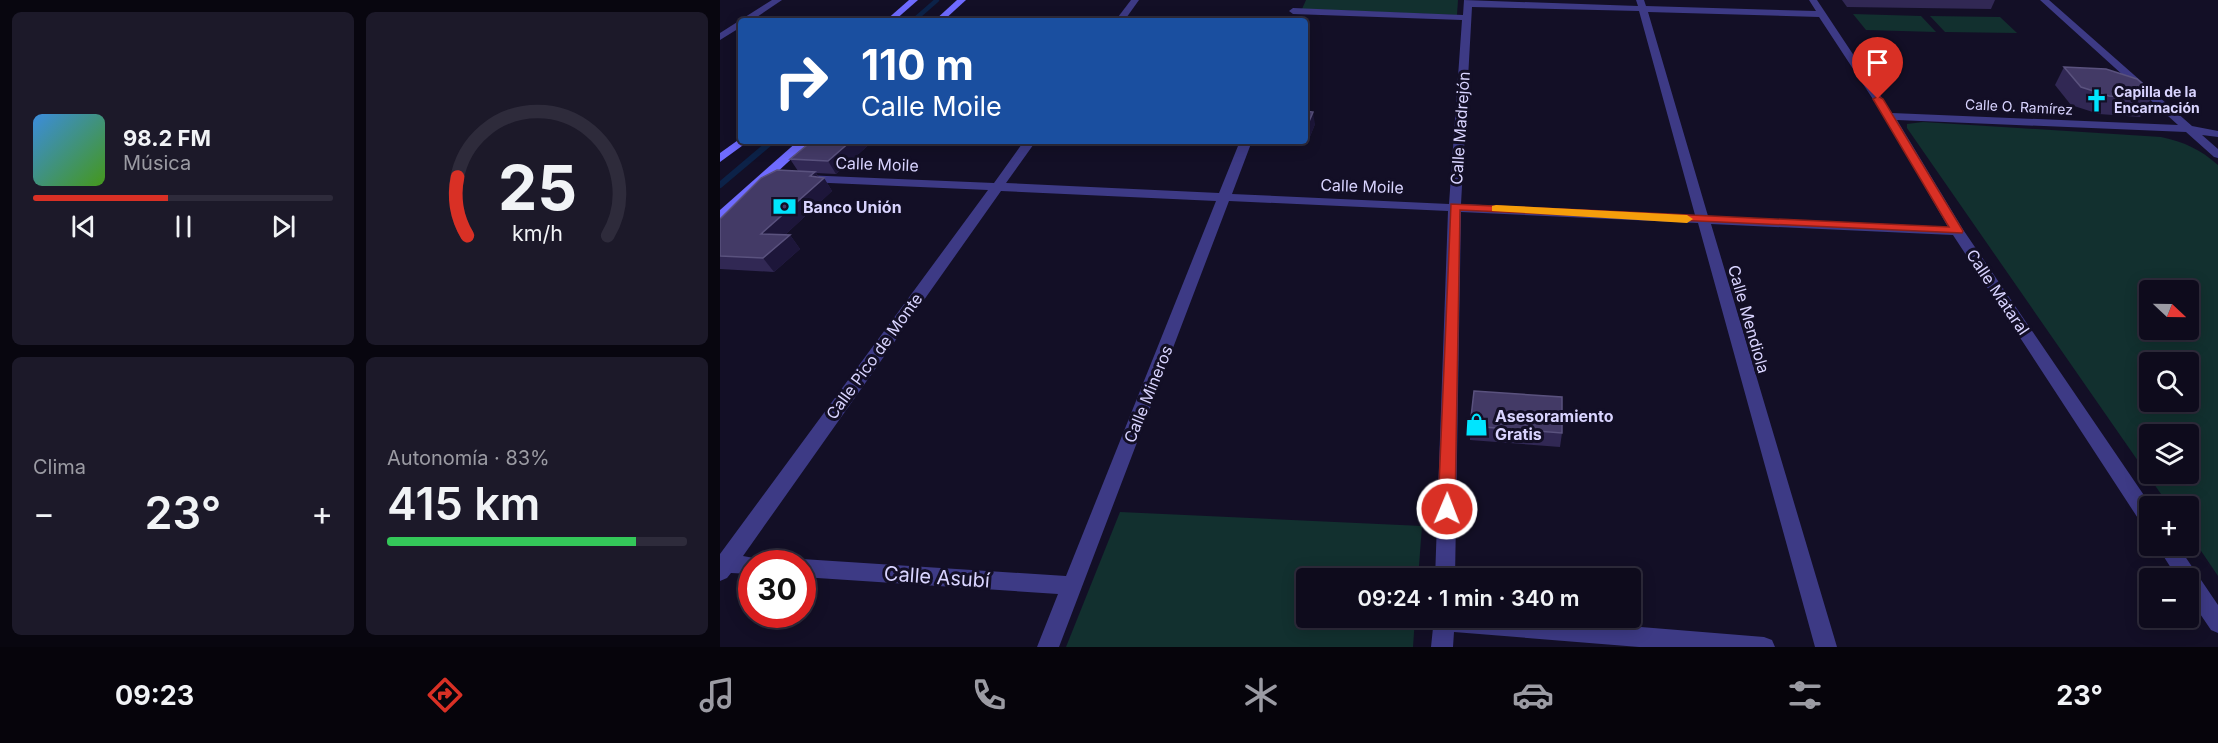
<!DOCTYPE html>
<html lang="es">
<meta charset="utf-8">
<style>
body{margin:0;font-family:Inter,sans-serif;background:#1c1929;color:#f1f3f6;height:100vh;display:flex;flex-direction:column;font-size:22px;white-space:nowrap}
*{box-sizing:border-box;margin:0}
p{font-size:20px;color:#9b9ba3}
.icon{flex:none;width:33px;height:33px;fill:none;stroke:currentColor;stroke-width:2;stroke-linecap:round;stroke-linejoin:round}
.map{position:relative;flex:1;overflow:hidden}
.side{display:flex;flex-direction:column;gap:12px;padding:12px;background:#08060f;width:720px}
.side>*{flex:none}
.hud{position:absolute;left:18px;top:18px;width:570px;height:126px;border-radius:6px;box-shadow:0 3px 15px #0003,0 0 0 2px #2e2b3b;background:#1a4fa0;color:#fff;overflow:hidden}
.needle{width:39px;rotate:112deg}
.tools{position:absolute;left:1419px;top:280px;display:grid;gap:12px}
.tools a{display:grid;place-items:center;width:60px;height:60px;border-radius:6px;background:#0e0b1c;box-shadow:0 3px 15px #0003,0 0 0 2px #2e2b3b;font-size:30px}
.speed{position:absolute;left:18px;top:550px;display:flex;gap:12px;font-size:30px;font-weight:700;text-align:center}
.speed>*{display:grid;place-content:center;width:78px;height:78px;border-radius:50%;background:#0e0b1c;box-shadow:0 3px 15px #0003,0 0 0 2px #2e2b3b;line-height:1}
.speed .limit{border:9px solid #d22;background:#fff;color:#111}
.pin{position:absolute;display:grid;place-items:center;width:51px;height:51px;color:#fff;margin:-62px -26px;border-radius:50% 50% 50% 0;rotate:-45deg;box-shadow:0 0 6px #0007}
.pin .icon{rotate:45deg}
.me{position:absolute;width:66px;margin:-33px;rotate:1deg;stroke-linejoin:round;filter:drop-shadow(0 0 4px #0008)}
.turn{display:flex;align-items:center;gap:21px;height:126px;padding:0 24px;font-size:27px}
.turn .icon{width:78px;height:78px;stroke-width:2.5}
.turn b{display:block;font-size:42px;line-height:51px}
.big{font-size:45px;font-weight:600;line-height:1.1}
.side .widget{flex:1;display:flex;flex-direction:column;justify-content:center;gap:9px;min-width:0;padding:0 21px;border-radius:9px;background:#1c1929}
.side .dial{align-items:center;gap:0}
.dial svg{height:156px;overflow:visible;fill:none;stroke:#2e2b3b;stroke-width:7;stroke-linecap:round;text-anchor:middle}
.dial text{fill:#f1f3f6;stroke:none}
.song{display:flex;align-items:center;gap:18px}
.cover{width:72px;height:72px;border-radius:9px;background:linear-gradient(135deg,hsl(210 70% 55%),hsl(100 70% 35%))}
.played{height:6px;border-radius:3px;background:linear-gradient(90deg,#d93025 45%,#2e2b3b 45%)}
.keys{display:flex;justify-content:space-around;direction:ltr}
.heat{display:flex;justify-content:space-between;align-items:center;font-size:33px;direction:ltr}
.charge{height:9px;border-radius:4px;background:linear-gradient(90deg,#34c759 83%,#2e2b3b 0)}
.side .tiles{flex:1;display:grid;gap:12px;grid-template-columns:repeat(2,1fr)}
.trip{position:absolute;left:576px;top:568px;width:345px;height:60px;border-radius:6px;background:#0e0b1c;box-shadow:0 3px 15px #0003,0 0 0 2px #2e2b3b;font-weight:600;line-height:60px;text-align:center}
.dock{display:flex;height:96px;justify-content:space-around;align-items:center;background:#06040b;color:#9b9ba3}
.dock .icon{width:42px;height:42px}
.dock .current{color:#d93025}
.dock b{font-size:27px;color:#f1f3f6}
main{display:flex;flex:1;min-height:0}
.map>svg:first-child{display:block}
.green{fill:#12302f;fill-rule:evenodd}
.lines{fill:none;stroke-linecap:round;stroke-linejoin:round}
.stream-far1{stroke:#0c2248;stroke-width:4.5}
.stream{stroke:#0c2248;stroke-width:6}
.minor{fill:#3d3a85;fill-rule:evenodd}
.secondary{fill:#6f6bff;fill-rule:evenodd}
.wall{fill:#312854}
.shaded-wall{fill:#1d163a}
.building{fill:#433a66;stroke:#5a527e;stroke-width:1.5}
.route{fill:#d93025;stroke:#8d1f18;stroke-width:1.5}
.slow{fill:#f59e0b}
.labels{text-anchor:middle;stroke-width:6;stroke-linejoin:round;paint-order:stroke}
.far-poi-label{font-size:14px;font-weight:bold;fill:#d9d4ff;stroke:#130f26;text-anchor:start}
.far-street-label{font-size:14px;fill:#d9d4ff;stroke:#130f26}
.street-label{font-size:16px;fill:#d9d4ff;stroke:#130f26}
.poi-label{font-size:16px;font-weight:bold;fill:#d9d4ff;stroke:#130f26;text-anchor:start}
.near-street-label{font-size:20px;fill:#d9d4ff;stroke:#130f26}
</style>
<main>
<section class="side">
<div class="tiles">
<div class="widget">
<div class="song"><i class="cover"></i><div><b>98.2 FM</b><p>Música</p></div></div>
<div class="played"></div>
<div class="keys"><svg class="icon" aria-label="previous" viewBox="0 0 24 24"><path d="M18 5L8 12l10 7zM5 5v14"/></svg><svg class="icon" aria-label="pause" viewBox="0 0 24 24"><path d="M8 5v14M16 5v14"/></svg><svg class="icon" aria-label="next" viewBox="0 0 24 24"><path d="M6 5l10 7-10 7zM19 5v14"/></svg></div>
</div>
<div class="widget dial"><svg viewBox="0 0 100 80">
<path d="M14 69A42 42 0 1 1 86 69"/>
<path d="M14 69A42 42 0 0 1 9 39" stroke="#d93025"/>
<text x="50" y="56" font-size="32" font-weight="700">25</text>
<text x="50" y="72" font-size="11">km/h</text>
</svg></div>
<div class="widget"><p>Clima</p>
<div class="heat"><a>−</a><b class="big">23°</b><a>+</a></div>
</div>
<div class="widget"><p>Autonomía · 83%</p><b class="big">415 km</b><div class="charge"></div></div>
</div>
</section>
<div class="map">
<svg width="1498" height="647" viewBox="0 0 1498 647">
<rect width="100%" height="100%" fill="#130f26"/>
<g class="green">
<path d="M586,0H738L737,15L582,9Z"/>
<path d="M1133,14L1201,16L1216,32L1146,30Z"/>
<path d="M1210,16L1280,17L1297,33L1225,32Z"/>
<path d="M1203,122L1441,137C1464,142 1480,149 1498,165V576L1469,533L1468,507H1450L1187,128V124ZM1430,291H1468V330H1430ZM1430,363H1468V402H1430ZM1430,435H1468V474H1430Z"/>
<path d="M400,512L702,526L698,579H586V618H695L693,647H346Z"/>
</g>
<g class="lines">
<path class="stream-far1" d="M193,21L217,0"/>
<path class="stream" d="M0,185L52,141"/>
<g class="minor">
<path d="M52,0H62L31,21H21V27L0,40V33Z"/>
<path d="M411,0H419L404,21H395Z"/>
<path d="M744,0L918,6L916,0H924L926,6L1096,11L1089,0H1097L1172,113L1458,125L1320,0H1329L1472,126L1498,131V137L1482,135L1498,149V158L1494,157L1466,132L1177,120L1244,231L1432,507H1430V528L1423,526L1233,235L991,224L1117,647H1095L978,223L741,212L735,579H715L728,211L509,201L339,647H317L338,594L82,577V564H74L82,559L346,576L496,201L281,191L23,556L39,559L41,564H32V574L11,573L7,578L0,581V554L268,190L87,182L83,181V175L274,183L304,141H316L286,183L499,193L520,141H532L512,194L729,204L742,20L573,14L569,11L573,8L743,15ZM752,7L919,11L975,215L741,204ZM928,12L1099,17L1164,116L1228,227L988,216Z"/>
<path d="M1437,546H1458L1498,605V633L1491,630L1468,596V579H1458Z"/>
<path d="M714,618H810L1044,637L1052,640L1055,647H919L734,632L733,647H711Z"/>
</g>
<g class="secondary">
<path d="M189,0H198L174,21H165Z"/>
<path d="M237,0H246L223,21H214Z"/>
<path d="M21,138V141H28L26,143L0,162V153Z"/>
<path d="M78,141H91L5,220L0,221V210Z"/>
</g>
</g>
<g class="wall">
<path d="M1122,0H1275L1271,9L1127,7Z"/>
<path d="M1344,67L1431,99L1420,117L1379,114L1351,105L1335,85Z"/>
<path d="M585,111L595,124L587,144H553L552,141H585Z"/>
<path d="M92,141H153L116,174L96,173L99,177L104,178L112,191L65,235H70L80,249L54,272L0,269V219L78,171L70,159Z"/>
<path d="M750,426L842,433L840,447L750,440Z"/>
</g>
<g class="shaded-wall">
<path d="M593,112L595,124L587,144L585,131Z"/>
<path d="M131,141H153L116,174L108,161Z"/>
<path d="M95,172L101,181L104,178L112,191L51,248L41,234L90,176Z"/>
<path d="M70,235L80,249L54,272L43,258Z"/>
</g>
<g class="building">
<path d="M1344,67L1386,69L1417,79L1431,91V99L1389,96L1361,87Z"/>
<path d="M585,111L593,112L585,131Z"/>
<path d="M92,141H131L108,161L70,159Z"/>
<path d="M57,170L95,172L90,176L104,178L41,234L70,235L43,258L0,256V219L41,178Z"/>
<path d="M754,391L842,397V433L750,426Z"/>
</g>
<path class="route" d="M1158,96L1163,99L1243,231L1242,233L740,210L735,509L733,514L727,516L721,514L718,509L731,204L1229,227L1153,99Z"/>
<path class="slow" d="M776,205L967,215L973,219L967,223L772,211V206Z"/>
<defs>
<symbol id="church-bare" viewBox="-9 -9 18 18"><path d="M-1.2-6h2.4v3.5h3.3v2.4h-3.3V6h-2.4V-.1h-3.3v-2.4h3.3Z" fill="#00e5ff" stroke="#130f26" stroke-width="2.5" paint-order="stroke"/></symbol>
<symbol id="bank-bare" viewBox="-9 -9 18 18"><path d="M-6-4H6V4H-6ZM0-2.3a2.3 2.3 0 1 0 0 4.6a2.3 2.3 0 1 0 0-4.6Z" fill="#00e5ff" stroke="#130f26" stroke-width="2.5" paint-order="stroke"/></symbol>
<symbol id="shop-bare" viewBox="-9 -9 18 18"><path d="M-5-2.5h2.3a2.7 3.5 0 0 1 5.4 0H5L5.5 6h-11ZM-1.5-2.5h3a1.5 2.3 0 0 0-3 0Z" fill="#00e5ff" stroke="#130f26" stroke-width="2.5" paint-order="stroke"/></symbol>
</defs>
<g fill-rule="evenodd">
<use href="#church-bare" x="1360" y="84" width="33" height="33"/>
<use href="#bank-bare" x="48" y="190" width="33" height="33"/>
<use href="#shop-bare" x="740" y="408" width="33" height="33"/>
</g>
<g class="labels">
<g class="far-poi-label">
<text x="1394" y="97">Capilla de la<tspan x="1394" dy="16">Encarnación</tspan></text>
</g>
<g class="far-street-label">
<text transform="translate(1299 107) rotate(3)" y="5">Calle O. Ramírez</text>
</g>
<g class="street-label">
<text transform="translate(740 128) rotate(-86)" y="6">Calle Madrejón</text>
<text transform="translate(157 164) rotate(2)" y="6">Calle Moile</text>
<text transform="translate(642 186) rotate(2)" y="6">Calle Moile</text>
<text transform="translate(1278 292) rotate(56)" y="6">Calle Mataral</text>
<text transform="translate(1029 319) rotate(74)" y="6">Calle Mendiola</text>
<text transform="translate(154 356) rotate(-54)" y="6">Calle Pico de Monte</text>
<text transform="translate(428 394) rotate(-68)" y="6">Calle Mineros</text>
</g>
<g class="poi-label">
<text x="83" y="213">Banco Unión</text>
<text x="775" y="422">Asesoramiento<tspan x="775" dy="18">Gratis</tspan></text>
</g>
<g class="near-street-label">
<text transform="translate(217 577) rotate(4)" y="7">Calle Asubí</text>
</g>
</g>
</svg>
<div class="tools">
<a><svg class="needle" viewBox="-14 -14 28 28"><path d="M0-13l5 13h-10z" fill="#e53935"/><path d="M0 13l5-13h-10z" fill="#9b9ba3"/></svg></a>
<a><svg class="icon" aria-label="search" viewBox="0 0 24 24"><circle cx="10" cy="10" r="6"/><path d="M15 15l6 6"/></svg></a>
<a><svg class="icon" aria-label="layers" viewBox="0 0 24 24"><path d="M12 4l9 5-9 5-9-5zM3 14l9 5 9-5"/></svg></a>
<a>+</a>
<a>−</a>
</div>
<div class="speed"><div class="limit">30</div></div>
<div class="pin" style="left:1158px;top:99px;background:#d93025"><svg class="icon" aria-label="arrive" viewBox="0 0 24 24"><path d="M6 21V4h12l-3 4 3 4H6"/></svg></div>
<svg class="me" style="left:727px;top:509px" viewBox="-20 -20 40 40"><circle r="17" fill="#d93025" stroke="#fff" stroke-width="3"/><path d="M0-11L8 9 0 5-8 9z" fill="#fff"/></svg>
<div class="trip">09:24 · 1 min · 340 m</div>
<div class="hud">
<div class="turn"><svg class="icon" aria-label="right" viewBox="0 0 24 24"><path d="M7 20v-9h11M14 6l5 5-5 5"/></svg><div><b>110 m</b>Calle Moile</div></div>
</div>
</div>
</main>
<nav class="dock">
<b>09:23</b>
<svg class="icon current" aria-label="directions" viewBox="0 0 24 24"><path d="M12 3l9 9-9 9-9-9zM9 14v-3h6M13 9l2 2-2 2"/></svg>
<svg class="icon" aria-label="music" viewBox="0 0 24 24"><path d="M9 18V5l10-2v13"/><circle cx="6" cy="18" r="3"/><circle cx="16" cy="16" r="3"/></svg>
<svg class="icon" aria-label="phone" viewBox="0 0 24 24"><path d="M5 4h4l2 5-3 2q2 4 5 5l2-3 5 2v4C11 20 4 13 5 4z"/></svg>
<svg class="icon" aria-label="climate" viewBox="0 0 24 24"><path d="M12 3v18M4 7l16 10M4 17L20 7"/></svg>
<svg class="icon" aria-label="car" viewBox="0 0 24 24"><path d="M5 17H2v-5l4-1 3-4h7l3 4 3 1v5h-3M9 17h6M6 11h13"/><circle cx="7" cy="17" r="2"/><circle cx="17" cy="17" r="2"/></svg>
<svg class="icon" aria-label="filters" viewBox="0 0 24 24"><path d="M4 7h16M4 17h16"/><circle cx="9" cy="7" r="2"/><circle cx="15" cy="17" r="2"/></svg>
<b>23°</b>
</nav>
